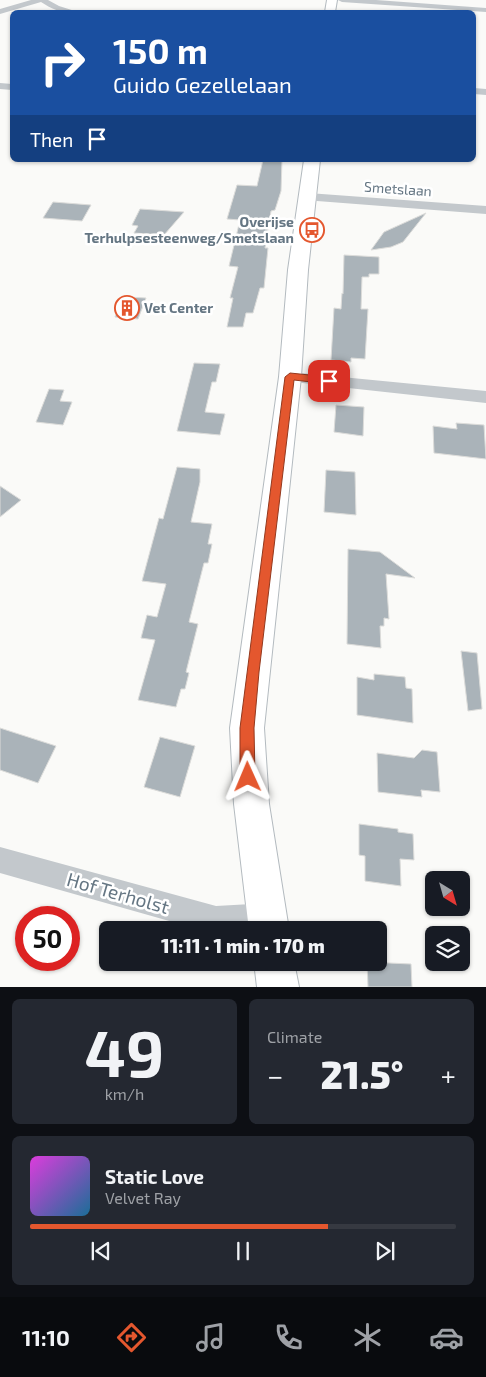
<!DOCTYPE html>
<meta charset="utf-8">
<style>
body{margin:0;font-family:"Exo 2",sans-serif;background:#242831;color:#f1f3f6;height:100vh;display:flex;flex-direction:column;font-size:19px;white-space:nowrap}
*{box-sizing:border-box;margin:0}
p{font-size:16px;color:#9ea1a6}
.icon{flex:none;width:28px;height:28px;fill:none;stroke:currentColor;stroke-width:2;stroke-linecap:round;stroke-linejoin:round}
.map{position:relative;height:987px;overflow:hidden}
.drawer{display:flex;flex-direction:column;gap:12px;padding:12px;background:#0d0f14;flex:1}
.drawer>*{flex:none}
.guide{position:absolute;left:10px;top:10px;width:466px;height:152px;border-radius:8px;box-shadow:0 1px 4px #0004;background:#1a4fa0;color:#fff;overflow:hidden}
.needle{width:32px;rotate:143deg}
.fabs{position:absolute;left:425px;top:871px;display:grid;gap:10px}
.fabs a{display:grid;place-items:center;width:45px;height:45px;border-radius:8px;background:#171b24;box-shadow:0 1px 4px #0004;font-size:25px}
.speed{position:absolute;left:15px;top:906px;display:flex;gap:10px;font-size:25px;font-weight:700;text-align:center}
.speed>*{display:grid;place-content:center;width:65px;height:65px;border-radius:50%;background:#171b24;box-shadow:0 1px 4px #0004;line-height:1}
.speed .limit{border:8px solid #d22;background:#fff;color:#111}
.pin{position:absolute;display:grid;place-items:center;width:42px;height:42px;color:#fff;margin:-21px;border-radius:10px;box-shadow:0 2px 8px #0006}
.me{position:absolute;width:55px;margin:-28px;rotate:359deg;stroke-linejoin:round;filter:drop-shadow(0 0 4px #0008)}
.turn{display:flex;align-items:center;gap:18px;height:105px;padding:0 20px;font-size:22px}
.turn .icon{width:65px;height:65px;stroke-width:2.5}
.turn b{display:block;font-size:35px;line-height:42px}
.then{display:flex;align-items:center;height:48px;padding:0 20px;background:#0003;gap:10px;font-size:19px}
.big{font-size:38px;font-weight:800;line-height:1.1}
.drawer .card{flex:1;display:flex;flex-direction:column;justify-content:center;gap:8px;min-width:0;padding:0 18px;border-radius:8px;background:#242831}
.drawer .dial{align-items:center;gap:0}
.dial b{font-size:65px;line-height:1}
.song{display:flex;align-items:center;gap:15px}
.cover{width:60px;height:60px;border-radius:8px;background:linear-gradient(135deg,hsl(300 70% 55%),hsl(200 70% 35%))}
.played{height:5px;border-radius:2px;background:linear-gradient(90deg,#e4572e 70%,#363941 70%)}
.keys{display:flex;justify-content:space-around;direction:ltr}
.heat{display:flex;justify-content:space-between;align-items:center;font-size:28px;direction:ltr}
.drawer .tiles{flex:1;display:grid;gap:12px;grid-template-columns:1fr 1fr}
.card:last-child{grid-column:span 2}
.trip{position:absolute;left:99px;top:921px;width:288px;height:50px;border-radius:8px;background:#171b24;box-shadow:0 1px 4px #0004;font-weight:800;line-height:50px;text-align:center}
.tabs{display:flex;height:80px;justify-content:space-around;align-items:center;background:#090b0e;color:#9ea1a6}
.tabs .icon{width:35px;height:35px}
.tabs .active{color:#e4572e}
.tabs b{font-size:22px;color:#f1f3f6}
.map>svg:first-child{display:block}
.building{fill:#aab3b9;stroke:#dcdcda}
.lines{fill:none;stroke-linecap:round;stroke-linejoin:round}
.secondary-casing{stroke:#b3babf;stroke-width:2}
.minor{fill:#c3c8cc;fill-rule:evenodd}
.secondary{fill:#fff;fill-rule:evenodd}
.route{fill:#e4572e;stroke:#94391e}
.labels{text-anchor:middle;stroke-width:5;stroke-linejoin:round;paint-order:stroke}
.far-street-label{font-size:14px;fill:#657683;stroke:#fff}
.far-poi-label{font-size:14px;font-weight:bold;fill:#657683;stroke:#fff;text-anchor:end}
.near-street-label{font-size:19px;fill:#657683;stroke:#fff}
</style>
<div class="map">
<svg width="486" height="987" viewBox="0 0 486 987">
<rect width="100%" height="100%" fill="#fafaf8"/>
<g class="building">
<path d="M263,160H282L281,191L275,210L271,211L265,248H268L264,288H260L253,313H246L243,327H227L233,298H230L238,267L229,266L240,220L227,219L237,185L257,186Z"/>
<path d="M53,202L91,205L82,221L43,218Z"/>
<path d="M140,209L184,212L164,235L134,233L138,226L132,225Z"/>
<path d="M426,213L403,242L391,247L371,250L384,232Z"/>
<path d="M344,255L379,257V274H369V277H362L361,309H368L365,359L351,358V362L331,360L334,308L341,309L342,293L343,294Z"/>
<path d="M127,297L146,298L138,319L115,317L122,298Z"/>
<path d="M194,363L220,364L216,382H212L205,412L225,414L220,435L177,431Z"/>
<path d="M49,389L64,390L60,401L72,402L63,425L36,422Z"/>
<path d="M336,405L364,407L363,436L334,432Z"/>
<path d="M456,423L484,425L486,459L434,453L433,426L457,429Z"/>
<path d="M177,467L200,469V482L191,522L212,524L208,544H212L208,563H204L189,622L198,624L186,672L189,673L185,689H181L176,707L138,700L155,640L141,638L147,615L157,617L166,584L142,581L159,518L163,519Z"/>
<path d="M326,470L355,472L356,515L324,512Z"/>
<path d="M0,486L21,500L0,517Z"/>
<path d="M348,549L380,552L415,578L386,574L389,619L384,618V626H380L381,648L347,644Z"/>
<path d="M461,651L477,653L482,709L468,711Z"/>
<path d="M374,674L405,677L406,688L412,689L413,723L357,715V677L374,680Z"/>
<path d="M0,728L56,746L38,783L0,770Z"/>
<path d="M160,737L195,746L180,797L144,787Z"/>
<path d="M422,750L437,752L440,792L421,790L422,797L378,792L377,753L414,758Z"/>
<path d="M359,824L398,829V832L413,834L414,860L400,859L401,886L365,881V856L359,855Z"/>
<path d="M367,962L411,964L412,987H368Z"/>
</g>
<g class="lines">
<defs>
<g id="secondary">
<path d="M327,0H337L335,12H325Z"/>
<path d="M304,160H320L308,270L301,377L264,728L269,804L289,930H249L234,804L230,728L279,377L288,270Z"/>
<path d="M254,962H294L299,987H257Z"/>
</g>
</defs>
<use href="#secondary" class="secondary-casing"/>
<g class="minor">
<path d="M31,0H48L59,6L78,12C64,14 53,10 41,2L0,14V9Z"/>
<path d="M338,0H376L486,8V12L342,2Z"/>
<path d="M122,10H212L216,12H121Z"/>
<path d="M0,83L12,84V90L0,89Z"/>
<path d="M474,88L486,89V95L474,94Z"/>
<path d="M308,193L486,206V214L304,200L302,197L304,194Z"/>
<path d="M290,372L486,391V403L284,381L282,377L284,373Z"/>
<path d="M0,847L216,906L267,903L277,907L281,917L277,927L270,930H201L0,873Z"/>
</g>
<use href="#secondary" class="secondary"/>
</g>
<path class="route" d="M290,373L329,377L334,381L329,384L294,380L259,672L254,728L255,777L253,782L248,785L242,782L240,777V728L285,377Z"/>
<defs>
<symbol id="bus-ring" viewBox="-11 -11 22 22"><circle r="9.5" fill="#fff" stroke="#e4572e" stroke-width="1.5"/><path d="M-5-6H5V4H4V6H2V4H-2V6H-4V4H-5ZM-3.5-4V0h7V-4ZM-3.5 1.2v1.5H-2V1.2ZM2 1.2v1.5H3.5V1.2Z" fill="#e4572e"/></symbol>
<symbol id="building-ring" viewBox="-11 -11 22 22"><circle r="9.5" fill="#fff" stroke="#e4572e" stroke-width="1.5"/><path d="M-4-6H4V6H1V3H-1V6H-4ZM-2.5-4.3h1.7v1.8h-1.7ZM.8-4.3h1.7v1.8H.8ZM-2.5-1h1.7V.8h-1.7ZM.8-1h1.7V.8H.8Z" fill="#e4572e"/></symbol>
</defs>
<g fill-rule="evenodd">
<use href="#bus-ring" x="298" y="216" width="28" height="28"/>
<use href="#building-ring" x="113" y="294" width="28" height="28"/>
</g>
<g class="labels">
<g class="far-street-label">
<text transform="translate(398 189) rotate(4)" y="5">Smetslaan</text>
</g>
<g class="far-poi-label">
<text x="294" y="227">Overijse<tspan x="294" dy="16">Terhulpsesteenweg/Smetslaan</tspan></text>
<text x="144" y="313" text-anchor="start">Vet Center</text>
</g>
<g class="near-street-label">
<text transform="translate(118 893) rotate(16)" y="7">Hof Terholst</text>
</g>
</g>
</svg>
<div class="fabs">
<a><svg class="needle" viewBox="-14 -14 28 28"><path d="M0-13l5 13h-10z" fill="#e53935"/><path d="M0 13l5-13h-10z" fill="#9ea1a6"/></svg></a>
<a><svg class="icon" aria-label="layers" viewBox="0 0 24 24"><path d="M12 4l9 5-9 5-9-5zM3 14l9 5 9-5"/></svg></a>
</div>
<div class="speed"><div class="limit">50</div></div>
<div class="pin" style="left:329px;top:381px;background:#d93025"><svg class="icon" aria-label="arrive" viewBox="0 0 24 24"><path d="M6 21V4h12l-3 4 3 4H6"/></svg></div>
<svg class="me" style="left:248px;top:777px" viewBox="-20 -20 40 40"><path d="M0-17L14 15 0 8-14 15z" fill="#e4572e" stroke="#fff" stroke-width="4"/></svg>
<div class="trip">11:11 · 1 min · 170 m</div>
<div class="guide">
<div class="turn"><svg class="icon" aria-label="right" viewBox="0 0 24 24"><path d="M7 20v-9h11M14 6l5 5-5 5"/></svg><div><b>150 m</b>Guido Gezellelaan</div></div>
<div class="then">Then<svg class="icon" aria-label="arrive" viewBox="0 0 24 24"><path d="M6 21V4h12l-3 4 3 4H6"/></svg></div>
</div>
</div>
<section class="drawer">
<div class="tiles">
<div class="card dial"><b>49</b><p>km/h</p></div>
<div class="card"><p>Climate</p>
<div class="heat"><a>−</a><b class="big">21.5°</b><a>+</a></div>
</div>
<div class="card">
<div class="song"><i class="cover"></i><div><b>Static Love</b><p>Velvet Ray</p></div></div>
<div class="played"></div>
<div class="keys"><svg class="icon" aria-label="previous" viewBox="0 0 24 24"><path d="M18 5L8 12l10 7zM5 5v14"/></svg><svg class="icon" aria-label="pause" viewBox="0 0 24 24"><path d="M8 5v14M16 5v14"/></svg><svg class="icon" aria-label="next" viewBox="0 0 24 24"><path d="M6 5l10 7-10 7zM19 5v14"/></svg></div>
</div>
</div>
</section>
<nav class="tabs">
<b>11:10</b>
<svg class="icon active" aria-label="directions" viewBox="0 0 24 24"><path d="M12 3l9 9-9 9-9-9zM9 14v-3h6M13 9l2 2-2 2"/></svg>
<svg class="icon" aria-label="music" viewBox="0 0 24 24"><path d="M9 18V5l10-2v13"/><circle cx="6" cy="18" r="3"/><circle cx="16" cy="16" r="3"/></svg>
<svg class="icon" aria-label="phone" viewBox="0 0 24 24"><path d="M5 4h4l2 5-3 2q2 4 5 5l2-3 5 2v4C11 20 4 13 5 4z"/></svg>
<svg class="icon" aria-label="climate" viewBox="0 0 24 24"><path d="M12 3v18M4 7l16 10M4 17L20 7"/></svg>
<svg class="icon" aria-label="car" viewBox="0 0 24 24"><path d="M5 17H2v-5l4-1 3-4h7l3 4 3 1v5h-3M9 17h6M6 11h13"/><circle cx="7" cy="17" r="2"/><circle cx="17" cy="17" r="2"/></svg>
</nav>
